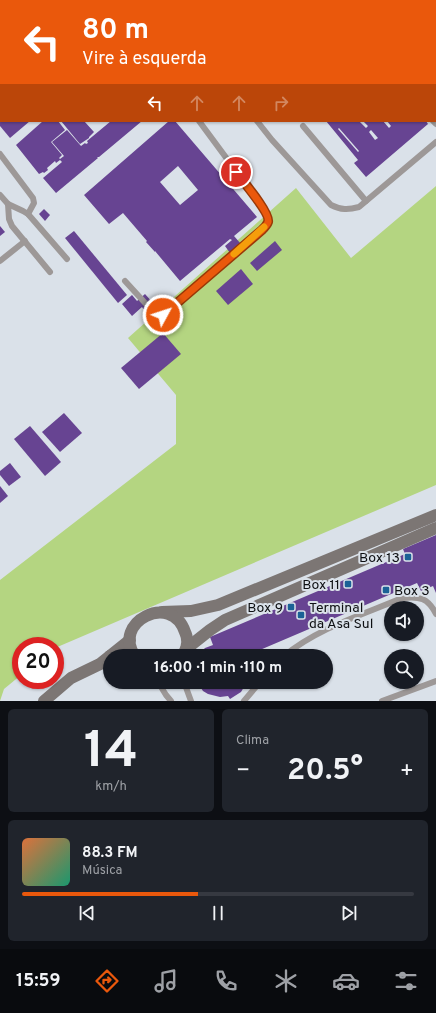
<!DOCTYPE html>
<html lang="pt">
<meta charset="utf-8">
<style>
body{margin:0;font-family:Overpass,sans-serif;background:#20242c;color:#f1f3f6;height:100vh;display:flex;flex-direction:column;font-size:15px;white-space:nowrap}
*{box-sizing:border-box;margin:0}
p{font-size:13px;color:#9ea1a6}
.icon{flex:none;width:22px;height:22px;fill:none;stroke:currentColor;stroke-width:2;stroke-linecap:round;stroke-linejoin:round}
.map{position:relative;height:701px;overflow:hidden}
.drawer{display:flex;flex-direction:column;gap:8px;padding:8px;background:#0d0f14;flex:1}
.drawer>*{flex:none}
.guide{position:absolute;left:0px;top:0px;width:436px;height:122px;box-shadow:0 1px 3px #0004;background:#ea580c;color:#fff;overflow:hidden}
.buttons{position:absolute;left:384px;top:601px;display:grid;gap:8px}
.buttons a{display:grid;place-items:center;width:40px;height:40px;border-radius:50%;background:#171b24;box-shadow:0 1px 3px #0004;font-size:20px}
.speed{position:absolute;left:12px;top:637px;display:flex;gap:8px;font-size:20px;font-weight:700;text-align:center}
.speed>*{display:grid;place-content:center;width:52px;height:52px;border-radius:50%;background:#171b24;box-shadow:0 1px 3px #0004;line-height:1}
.speed .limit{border:6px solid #d22;background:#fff;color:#111}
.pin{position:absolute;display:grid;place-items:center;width:34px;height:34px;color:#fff;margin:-17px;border:2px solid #fff;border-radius:50%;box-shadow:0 1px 4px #0007}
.me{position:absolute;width:44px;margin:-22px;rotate:50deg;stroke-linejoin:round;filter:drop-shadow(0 0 3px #0008)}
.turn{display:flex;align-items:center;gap:14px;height:84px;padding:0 16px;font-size:18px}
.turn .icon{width:52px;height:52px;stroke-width:2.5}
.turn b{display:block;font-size:28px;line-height:34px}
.lanes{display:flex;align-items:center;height:38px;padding:0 16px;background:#0003;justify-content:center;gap:20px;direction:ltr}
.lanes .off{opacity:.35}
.big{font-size:30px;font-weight:700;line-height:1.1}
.drawer .tile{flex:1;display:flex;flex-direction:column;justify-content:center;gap:6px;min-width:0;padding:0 14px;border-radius:6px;background:#20242c}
.drawer .dial{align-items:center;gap:0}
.dial b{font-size:52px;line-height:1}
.song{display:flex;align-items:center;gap:12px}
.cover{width:48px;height:48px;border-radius:6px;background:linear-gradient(135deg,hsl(20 70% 55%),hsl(160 70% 35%))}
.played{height:4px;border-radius:2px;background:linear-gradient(90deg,#ea580c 45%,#363941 45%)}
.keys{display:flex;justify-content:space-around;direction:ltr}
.heat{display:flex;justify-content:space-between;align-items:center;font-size:22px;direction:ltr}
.drawer .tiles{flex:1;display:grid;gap:8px;grid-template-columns:1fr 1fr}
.tile:last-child{grid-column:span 2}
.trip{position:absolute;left:103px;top:649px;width:230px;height:40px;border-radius:20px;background:#171b24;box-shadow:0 1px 3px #0004;font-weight:700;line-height:40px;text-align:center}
.tab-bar{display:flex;height:64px;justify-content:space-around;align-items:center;background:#090b0e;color:#9ea1a6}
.tab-bar .icon{width:28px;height:28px}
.tab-bar .current{color:#ea580c}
.tab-bar b{font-size:18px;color:#f1f3f6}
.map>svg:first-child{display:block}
.green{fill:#b4d581}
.building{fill:#674492;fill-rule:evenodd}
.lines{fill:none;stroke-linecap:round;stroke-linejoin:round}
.lane{stroke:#9d9897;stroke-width:6}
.secondary{stroke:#7c7674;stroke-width:12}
.route-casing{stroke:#983908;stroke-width:10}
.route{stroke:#ea580c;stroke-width:7}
.slow{stroke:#f59e0b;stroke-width:7}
.poi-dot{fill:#1b6296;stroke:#dae1e9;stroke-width:1.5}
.labels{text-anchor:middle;stroke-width:4;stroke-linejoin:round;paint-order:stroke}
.poi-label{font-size:14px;fill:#0e1013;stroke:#dae1e9;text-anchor:end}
</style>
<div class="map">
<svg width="436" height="701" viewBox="0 0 436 701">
<rect width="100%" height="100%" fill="#dae1e9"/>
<path class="green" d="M436,186V485L55,648V646H21V675L4,689L0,701V580L176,444V395L128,338L296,188L351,258Z"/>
<g class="building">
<path d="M0,121H30L10,138L0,126Z"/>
<path d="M43,121H58L65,130L51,142L62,155L59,158L60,159L64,156L52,142L67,130L81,146L85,143L86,144L88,143L87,141L111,121H142L99,157H97L98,158L56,193L43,178L62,162L60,160L56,163L55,161L47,168L48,170L44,173L43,172L39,174L16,145Z"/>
<path d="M61,121H84L94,132L89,137V138L80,144Z"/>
<path d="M169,121H175L257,217L234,236L241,244L230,253L225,246L232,240L230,239L180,281L155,251V252L146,242L147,241L123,213L109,224L84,195ZM178,166L198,190L180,205L160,182Z"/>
<path d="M326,121H359L366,128L368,126L363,121H383L389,128L391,126L387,121H426L428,124L366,177L354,163L358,160ZM339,128L359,151L358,152L338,129ZM371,130L378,138L375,140L369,132Z"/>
<path d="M44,209L50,215L45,221L39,214Z"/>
<path d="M0,226L5,232L0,236Z"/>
<path d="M74,231L127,295L118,303L65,238Z"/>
<path d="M275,241L282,250L257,271L250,263Z"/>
<path d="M241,269L253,284L228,305L216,291Z"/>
<path d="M145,294L153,303L145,311L142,307L132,316L122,304L132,295L137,301Z"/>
<path d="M163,333L181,354L139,389L121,368Z"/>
<path d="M64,413L82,433L60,452L42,432Z"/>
<path d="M30,426L61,462L45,476L14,439Z"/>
<path d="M10,463L21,477L9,486L0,475V471Z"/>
<path d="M0,486L8,496L0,503Z"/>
<path d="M436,535V593L433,586L421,591L417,583L246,656H197L205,648L213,645L210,637L405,554L403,549Z"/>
<path d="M197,682H247L241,692L230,699L228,696L220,697L208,694L203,691Z"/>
</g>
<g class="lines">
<g class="lane">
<path d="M142,0L143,1"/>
<path d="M194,0V1"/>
<path d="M47,1L48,0"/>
<path d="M0,39L1,38"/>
<path d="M435,77L436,78"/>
<path d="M257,121L272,140L331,205C341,210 348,210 359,207L436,142"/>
<path d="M433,121L436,124"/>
<path d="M303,126L366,201"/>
<path d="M0,154L33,198L34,203L28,214"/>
<path d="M0,195L8,204L23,211L28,214L67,259"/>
<path d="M8,204L9,219L12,226L50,272"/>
<path d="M0,261L25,241"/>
<path d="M125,281L157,316L163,315L262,230C269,221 270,220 264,209L199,121"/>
<path d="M284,656C318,628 362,615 402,598C420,596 428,598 436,614"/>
<path d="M158,682L166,695L171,701"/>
<path d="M184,682L191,701"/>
<path d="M244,701L260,682"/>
<path d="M382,701L436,681"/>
</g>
<g class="secondary">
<path d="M162,612L191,611L218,605L436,515"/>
<path d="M186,649L210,630L225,620L436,528"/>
<path d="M110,656L130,640"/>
<path d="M135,656C111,623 171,591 185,632C188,638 188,646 184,653"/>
<path d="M44,701L71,678L100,664L110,656"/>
</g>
</g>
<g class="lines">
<defs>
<path id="route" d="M163,315L262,230C264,228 267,225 268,222C271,214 242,180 236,172"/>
</defs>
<use href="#route" class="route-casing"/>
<use href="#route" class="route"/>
<path class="slow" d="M234,254L264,227"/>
</g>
<g class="poi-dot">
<rect x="404" y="553" width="8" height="8" rx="2"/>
<rect x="344" y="580" width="8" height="8" rx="2"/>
<rect x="382" y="586" width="8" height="8" rx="2"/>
<rect x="287" y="603" width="8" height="8" rx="2"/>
<rect x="297" y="611" width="8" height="8" rx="2"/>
</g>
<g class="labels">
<g class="poi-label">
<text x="400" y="562">Box 13</text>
<text x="340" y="589">Box 11</text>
<text x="394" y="595" text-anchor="start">Box 3</text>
<text x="283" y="612">Box 9</text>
<text x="309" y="612" text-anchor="start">Terminal<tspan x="309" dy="16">da Asa Sul</tspan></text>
</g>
</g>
</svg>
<div class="buttons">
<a><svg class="icon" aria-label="sound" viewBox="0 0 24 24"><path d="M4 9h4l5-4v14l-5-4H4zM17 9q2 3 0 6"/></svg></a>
<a><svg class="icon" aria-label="search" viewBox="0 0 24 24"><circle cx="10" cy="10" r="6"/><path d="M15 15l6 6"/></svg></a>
</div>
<div class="speed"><div class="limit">20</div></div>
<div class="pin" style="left:236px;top:172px;background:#d93025"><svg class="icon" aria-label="arrive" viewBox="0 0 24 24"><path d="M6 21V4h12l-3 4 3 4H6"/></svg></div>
<svg class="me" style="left:163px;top:315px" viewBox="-20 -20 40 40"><circle r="17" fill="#ea580c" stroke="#fff" stroke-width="3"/><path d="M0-11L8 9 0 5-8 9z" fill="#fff"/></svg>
<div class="trip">16:00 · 1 min · 110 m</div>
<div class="guide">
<div class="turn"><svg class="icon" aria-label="left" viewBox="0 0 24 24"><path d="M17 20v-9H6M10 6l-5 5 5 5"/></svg><div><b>80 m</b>Vire à esquerda</div></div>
<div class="lanes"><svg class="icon" aria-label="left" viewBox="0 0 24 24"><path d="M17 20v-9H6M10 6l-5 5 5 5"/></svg><svg class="icon off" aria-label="ahead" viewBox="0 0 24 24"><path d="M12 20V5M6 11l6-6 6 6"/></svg><svg class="icon off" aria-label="ahead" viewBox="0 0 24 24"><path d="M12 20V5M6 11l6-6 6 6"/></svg><svg class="icon off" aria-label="right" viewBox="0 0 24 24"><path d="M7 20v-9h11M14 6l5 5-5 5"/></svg></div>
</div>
</div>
<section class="drawer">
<div class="tiles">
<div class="tile dial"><b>14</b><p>km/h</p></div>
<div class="tile"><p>Clima</p>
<div class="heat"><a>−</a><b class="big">20.5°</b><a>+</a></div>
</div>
<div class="tile">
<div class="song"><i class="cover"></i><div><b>88.3 FM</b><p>Música</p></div></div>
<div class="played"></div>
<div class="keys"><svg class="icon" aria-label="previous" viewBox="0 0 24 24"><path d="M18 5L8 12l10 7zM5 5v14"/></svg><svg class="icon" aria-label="pause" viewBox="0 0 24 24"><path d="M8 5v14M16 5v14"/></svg><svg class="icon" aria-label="next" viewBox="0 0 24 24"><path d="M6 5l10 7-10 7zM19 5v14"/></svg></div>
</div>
</div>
</section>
<nav class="tab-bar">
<b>15:59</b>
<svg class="icon current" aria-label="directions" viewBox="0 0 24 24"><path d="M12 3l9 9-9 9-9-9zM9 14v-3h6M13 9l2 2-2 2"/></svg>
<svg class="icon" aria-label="music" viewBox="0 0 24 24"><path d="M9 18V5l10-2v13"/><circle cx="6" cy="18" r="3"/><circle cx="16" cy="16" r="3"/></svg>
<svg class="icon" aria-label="phone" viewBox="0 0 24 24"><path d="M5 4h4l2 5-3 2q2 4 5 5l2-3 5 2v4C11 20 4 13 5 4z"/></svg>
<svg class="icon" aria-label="climate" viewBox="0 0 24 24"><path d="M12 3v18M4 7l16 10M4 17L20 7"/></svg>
<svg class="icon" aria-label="car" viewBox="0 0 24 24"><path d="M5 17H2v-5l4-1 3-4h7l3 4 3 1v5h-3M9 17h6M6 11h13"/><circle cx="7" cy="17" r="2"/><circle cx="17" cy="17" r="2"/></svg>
<svg class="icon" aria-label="filters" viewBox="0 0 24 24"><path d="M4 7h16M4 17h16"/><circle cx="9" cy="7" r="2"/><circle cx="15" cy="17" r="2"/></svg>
</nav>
